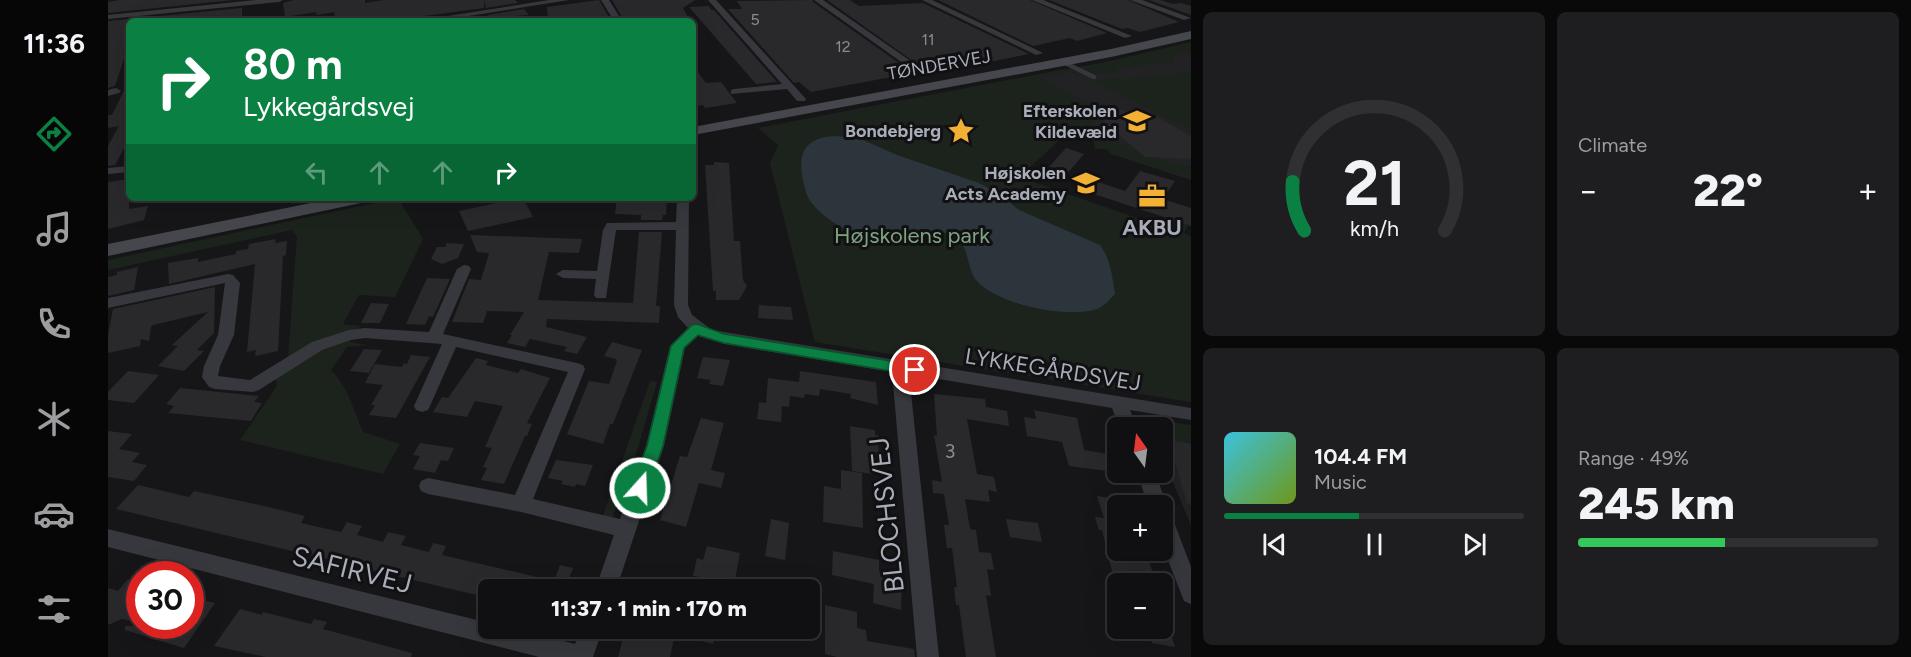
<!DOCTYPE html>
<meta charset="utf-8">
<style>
body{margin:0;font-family:Figtree,sans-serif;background:#1e1e20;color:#f1f3f6;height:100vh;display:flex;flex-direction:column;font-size:22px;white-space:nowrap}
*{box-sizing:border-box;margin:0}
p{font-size:20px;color:#9c9d9f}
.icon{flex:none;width:33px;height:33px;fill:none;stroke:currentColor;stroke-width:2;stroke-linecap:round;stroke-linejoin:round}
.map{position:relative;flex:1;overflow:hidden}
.drawer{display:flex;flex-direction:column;gap:12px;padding:12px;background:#09090a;width:720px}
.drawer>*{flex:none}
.guide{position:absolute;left:18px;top:18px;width:570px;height:183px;border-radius:9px;box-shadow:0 6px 24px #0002,0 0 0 2px #303032;background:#0b8043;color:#fff;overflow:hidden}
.needle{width:39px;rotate:346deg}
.tools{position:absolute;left:999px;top:417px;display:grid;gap:12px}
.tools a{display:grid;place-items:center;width:66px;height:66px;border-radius:9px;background:#101012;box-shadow:0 6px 24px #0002,0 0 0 2px #303032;font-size:30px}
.speed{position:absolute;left:18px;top:561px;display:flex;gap:12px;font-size:30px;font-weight:700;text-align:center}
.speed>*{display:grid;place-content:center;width:78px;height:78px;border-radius:50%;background:#101012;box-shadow:0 6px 24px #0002,0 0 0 2px #303032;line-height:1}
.speed .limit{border:9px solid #d22;background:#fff;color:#111}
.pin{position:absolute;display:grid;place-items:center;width:51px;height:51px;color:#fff;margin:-26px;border:3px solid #fff;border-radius:50%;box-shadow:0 2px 6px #0007}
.me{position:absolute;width:66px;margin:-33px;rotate:20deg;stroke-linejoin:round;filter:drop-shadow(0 0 4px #0008)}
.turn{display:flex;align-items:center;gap:21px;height:126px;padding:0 18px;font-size:27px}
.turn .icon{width:78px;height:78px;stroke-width:2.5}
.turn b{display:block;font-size:42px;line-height:51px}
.lanes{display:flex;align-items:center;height:57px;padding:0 18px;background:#0003;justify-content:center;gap:30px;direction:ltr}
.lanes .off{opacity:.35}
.big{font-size:45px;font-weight:800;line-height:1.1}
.drawer .card{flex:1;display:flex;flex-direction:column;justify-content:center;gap:9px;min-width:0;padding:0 21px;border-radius:9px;background:#1e1e20}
.drawer .dial{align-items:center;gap:0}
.dial svg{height:156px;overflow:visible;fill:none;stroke:#303032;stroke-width:7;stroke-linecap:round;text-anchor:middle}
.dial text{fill:#f1f3f6;stroke:none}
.song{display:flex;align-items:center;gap:18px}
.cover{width:72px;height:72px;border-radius:9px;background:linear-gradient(135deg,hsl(190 70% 55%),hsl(80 70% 35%))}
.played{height:6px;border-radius:3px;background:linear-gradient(90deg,#0b8043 45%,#303032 45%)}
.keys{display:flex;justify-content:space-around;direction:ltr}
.heat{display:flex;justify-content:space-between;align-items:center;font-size:33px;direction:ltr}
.charge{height:9px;border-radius:4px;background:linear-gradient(90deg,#34c759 49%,#303032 0)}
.drawer .tiles{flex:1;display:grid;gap:12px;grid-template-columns:repeat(2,1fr)}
.trip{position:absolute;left:370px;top:579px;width:342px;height:60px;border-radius:9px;background:#101012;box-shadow:0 6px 24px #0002,0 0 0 2px #303032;font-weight:800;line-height:60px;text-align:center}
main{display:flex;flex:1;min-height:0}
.tabs{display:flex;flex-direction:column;width:108px;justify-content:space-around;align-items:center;background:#060607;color:#9c9d9f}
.tabs .icon{width:42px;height:42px}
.tabs .on{color:#0b8043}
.tabs b{font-size:27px;color:#f1f3f6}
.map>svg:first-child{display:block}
.built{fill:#222225}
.green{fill:#1c231d}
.water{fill:#2c353c}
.building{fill:#29292c}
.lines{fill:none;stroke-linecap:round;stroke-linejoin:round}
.lane{stroke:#37383d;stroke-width:4.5}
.street{fill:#37383d;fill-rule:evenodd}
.secondary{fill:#45474d;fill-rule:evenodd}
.route{fill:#0b8043;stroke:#07532c;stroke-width:1.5}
.labels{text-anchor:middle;stroke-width:6;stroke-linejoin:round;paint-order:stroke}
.far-number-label{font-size:16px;fill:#888b94}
.far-street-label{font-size:18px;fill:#a8adb8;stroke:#111113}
.far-poi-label{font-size:18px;font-weight:bold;fill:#a8adb8;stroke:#111113;text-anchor:end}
.number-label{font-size:20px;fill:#888b94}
.poi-label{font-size:22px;font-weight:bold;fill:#a8adb8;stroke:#111113}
.park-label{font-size:22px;fill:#7fa381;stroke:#111113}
.street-label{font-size:22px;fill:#a8adb8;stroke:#111113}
.near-street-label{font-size:27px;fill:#a8adb8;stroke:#111113}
</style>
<main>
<nav class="tabs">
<b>11:36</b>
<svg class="icon on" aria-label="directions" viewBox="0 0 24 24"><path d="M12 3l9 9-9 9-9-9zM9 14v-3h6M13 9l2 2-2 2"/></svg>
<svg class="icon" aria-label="music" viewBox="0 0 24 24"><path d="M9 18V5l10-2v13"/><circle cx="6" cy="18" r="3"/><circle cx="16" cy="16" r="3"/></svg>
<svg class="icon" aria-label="phone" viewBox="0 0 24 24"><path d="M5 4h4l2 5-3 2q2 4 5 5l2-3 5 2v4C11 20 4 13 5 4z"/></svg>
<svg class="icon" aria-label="climate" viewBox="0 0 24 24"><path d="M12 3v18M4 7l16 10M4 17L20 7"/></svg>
<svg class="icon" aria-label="car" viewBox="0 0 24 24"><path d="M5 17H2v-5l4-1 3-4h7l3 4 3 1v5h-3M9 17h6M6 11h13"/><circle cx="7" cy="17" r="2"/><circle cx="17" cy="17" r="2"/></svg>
<svg class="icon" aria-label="filters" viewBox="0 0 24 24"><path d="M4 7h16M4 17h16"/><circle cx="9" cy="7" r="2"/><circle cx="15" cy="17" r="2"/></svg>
</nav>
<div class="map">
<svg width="1083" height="657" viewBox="0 0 1083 657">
<rect width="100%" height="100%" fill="#161618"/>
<g class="built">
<path d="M1083,46V167L1047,161L1016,147L918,77Z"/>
<path d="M1083,426V525L1055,459L1054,428Z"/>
</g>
<g class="green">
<path d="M1083,42V56L1077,53L1064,55L1066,62L1007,68L1010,72L986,74L972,68Z"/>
<path d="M957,69L965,70L974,76L961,72L934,78L988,107L982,113C985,142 1059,162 1083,167V180L1003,154L998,149H987L986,141L955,137L911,177L1046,224L1058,217L1080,225L1076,233L1083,236V402L707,342L662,163L670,145L650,128Z"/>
<path d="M1083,72V130L983,81L1012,77L1016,80Z"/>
<path d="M290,198L315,239L287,297L251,295L235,324L252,326L242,342L259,345L239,347L223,370C240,387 246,410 255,432L292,444L275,474L132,440L169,386L167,373L180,358L189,237L184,230L0,270V260Z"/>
<path d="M542,381L549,382L526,461L505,515L506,518L495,516Z"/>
<path d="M1035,418L1083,425V443L1060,439L1069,470L1055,452L1054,428L1040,427Z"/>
</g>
<path class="water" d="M728,136L755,140L789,155L871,183L891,194L911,210L992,245C1003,260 1004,276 1007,294C1002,299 996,306 989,309C959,319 891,305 869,281C858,269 862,247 848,237C829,226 816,237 800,240C787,242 772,242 759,238C740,233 715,218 703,202C698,195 697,188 695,180C689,152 698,137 728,136Z"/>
<g class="building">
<path d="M11,0H126L0,13V2Z"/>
<path d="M186,0H257V3L276,0H376V8L279,21H234V17L227,18L226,12L209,15L208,12L177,17L175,3Z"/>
<path d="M376,0H407L410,3L378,8Z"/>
<path d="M491,0L503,21H440L439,7Z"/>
<path d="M504,0H587L575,8L580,17L541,21H516Z"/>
<path d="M704,0L705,2L805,73L703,92L691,82L686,83L620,9H634L629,1Z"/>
<path d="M719,0H742L751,6L815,3L921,54L871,64L868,62L816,69Z"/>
<path d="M830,0H922L999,33L969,41L962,38L925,46Z"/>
<path d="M941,0H1020L1071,22L1032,32L1020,28L1014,29Z"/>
<path d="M1041,0H1052L1065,4L1073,3L1083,6V15Z"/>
<path d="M601,6L603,10H606L669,82L648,84L581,7Z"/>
<path d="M134,8V21H127L124,17L86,21H21V44L7,86L0,88V21Z"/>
<path d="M416,9L421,15L381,18L380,15Z"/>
<path d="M585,66L598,83L613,82L629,103L597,108L595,105L585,107Z"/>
<path d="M21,80V139L7,165L0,166V146L11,126L0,128V115H4Z"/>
<path d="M1011,110L1046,115L1083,136V159L1037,157L997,123L994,115Z"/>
<path d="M958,148L976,154L952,182L933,176Z"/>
<path d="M606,162L621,163L626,241H632L635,280L639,286L631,300H608V291H605L597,165H606Z"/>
<path d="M1032,171L1067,181L1055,199L1083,208V226L986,194L990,182L1017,191Z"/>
<path d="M21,179V209L40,206L36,220L0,229V182Z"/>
<path d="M415,198L425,217L360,231L351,211L389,203L396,198Z"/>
<path d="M509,198H559L558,215H555L554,220H533V215L507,214Z"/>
<path d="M531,232H554L548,306H552L551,323L439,319L438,327L479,337L469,354L456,351L459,347L422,339L417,347L399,343L404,335H402L416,312L379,311L375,323L344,322L361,279L373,280L381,253L369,252L362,235L474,239L471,253L441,252L430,300L525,303Z"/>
<path d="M168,239L167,243L179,241L178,255L175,256L170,351L147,356L148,350L139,352L147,264L61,284L60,263L90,258V262L128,254V251L140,249L141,244Z"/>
<path d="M339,243L356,244L350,258L334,264L323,259L329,247H337Z"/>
<path d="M30,267L26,290L0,296V277L9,275V272Z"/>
<path d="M319,278L342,279L325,317L321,316L317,325L298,324Z"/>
<path d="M107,287L106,333L89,350L96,351L76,371L50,366L70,346L64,345L100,312L45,325L43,327L41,341L33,339L32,346L0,353V335L5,309Z"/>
<path d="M263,303L281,304L272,323H253Z"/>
<path d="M651,305L683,307L685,320L650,318Z"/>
<path d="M504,342L534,350L505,424H502L495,444L459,434L481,381L501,384L509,361L508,359L496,356Z"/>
<path d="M256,349L274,350L261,373L242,371Z"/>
<path d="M303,355L322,357L288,418L261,415L267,405H263L275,385L257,383L267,364L294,367L296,363L299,364Z"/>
<path d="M595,357L622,360L615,386L601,384L603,380L589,378Z"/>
<path d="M368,358L380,361L378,365L410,373L413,369L442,378L419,423L424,424L419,436H417L396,484L373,480L379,468L375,467L384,448L377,447L395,406L367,401L359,417L325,412L334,397L340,398Z"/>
<path d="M20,371L51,375L26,403L0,400V392Z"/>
<path d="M692,371L768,382L770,405L742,398L743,394L712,389L711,396L697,394L696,398L682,396L681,407L674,406L673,422L649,419L651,402L658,403L660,378L691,382Z"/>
<path d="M72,388L151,396L146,402L154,403L143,421L60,413L66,406L58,404Z"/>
<path d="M826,394L877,399L878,407L899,411L901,426L859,419L869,474L886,477L889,492L880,490L882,502L857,499L862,529L868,530L871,552L883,553L886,570L879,569L883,596L878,595L888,657H858L851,605H848L846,587H849L844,548H839L836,525H841L836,494L825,493L824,480L834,482L826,435L829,436Z"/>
<path d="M926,410L969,418L976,450L1000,454L1007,472L961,466L954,442L919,436L916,417L928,419Z"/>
<path d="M593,418L616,423L603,470L617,473L613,488L591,483L578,527L552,520L572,456L579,457Z"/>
<path d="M742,426L767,430V435H770L772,475L744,471Z"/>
<path d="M0,431L24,434L11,449L32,453L24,462L39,465L26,481L0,477Z"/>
<path d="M1061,440L1083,444V504H1079Z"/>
<path d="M312,443L346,448L340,461L333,460L327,473L305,469L312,456L305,455Z"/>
<path d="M448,460L485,465L477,486L468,484L467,487L453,484L455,481L440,478Z"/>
<path d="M733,470L754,473L755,528L715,522L716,486L733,489Z"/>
<path d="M30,485L81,497L86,491L156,506L197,516L193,523L233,532L239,522L254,526L249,535L275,542L280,532L298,536L293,545L321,552L325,543L338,546L334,555L446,581L452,565L465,568L459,584H462V590H381V598L8,509Z"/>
<path d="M989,496L1010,499V550H1023L1025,558L1041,561L1046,577H1044L1046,584H1007L994,530H991L987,517L996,518Z"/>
<path d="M663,519L681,523L677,560L657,556Z"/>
<path d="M898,519L930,523L934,542L902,537Z"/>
<path d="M599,546L632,553L625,590H613L614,585L591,580L592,577L585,576L589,558L595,560Z"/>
<path d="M725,551L771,560V572L794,577L793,610L765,603L766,584L724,575Z"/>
<path d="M20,579L32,582V623L14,619L0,625V588L10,591Z"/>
<path d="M82,597L107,603L76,648L17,630V626H82Z"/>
<path d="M717,605L749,612V628L758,630L759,641L806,649L807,657H729L717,654Z"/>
<path d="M132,609L154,615L155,612L203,624L206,619L219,622L215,629L304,653L303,657H158L106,646Z"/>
<path d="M518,628H608L605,644L567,634L562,657H510Z"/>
<path d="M1039,628H1061L1067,647L1044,643Z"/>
</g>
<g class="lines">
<path class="lane" d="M955,62L986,77"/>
<g class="street">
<path d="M148,0H175L171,2L0,19V15Z"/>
<path d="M441,0H461L329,21H308Z"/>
<path d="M493,0H501L514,21H506Z"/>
<path d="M600,0H608L698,99L697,101H689L679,89L623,94V90L626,89L674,84Z"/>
<path d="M706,0H715L814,69L806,71Z"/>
<path d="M814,0H824L935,53L928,55Z"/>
<path d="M924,0H935L1024,36L1017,38Z"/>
<path d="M1022,0H1034L1083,18L1076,20Z"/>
<path d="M8,88L13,91L11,93L0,96V90Z"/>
<path d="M21,166V172L0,174V168Z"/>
<path d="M31,198H43V199L37,203Z"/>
<path d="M569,198H581L580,305L584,315L604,330L1083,408V420L1022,410L1029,428H1012L1004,408L801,374L831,657H809L784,372L616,344L590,336L577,348L556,446L508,590H487L506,535L413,512L320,494L313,491L311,486L313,481L320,478L407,495L460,372L348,347L322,406L320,410L314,412L308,410L306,406L334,344L257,338L243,340L214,350L151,390L145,392L107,389L101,387L94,377L96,366L110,335L117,283L0,308V298L120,274L125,275L132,283L126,335L112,366L110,376L142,380L204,342L241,330L257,328L321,332L349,269L356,265L361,266L363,269L335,334L469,363L475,365L477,369L425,499L512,519L538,446L562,346L580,328L570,317L566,305L568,230H508L498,298H488L486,295L488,279L455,278L448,274L455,270L489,271L495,230L499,223L568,222Z"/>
<path d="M1029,472H1047L1059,506L1057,510L1064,517L1083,567V604L1076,601L1054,545V506H1040Z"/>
<path d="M0,529L381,623V628H403L467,644L473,628H495L485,657H431L0,547Z"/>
</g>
<g class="secondary">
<path d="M1083,31V39L1003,57L585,135V127L1003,49Z"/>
<path d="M228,198H261L259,202L253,203L0,256V244Z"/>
</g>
</g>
<path class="route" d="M589,324L616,334L807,365L814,370L807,375L616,343L590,335L576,348L555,446L540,488L538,492L532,494L526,492L523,488L539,446L563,346L584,325Z"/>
<defs>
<symbol id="school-bare" viewBox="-9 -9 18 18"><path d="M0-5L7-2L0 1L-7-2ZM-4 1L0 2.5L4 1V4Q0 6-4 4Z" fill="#f2b134" stroke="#111113" stroke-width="2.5" paint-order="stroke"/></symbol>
<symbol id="sight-bare" viewBox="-9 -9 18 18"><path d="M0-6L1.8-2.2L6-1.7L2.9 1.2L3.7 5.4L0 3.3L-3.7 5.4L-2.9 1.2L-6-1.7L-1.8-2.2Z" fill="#f2b134" stroke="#111113" stroke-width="2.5" paint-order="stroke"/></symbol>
<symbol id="university-bare" viewBox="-9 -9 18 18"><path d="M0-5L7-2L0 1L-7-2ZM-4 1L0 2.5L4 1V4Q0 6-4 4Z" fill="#f2b134" stroke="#111113" stroke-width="2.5" paint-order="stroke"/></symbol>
<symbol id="office-bare" viewBox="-9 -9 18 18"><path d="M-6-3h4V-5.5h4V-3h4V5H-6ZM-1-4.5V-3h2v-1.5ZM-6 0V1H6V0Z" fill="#f2b134" stroke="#111113" stroke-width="2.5" paint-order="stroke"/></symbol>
</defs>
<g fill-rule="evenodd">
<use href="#school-bare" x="1010" y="102" width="38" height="38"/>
<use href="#sight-bare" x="834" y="112" width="38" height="38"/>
<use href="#university-bare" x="959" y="164" width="38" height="38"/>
<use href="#office-bare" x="1025" y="177" width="38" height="38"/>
</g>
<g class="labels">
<g class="far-number-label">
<text x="647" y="25">5</text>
<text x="820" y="45">11</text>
<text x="735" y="52">12</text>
</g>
<g class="far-street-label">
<text transform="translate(831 65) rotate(-10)" y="6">TØNDERVEJ</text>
</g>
<g class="far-poi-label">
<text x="1009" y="117">Efterskolen<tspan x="1009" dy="21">Kildevæld</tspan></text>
<text x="833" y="137">Bondebjerg</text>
<text x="958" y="179">Højskolen<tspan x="958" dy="21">Acts Academy</tspan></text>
</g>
<g class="number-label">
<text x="842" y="458">3</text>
</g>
<g class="poi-label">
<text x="1044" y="235">AKBU</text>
</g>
<g class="park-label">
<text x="804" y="243">Højskolens park</text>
</g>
<g class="street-label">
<text transform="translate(945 369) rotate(9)" y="8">LYKKEGÅRDSVEJ</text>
</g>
<g class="near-street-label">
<text transform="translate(779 515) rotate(-96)" y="9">BLOCHSVEJ</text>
<text transform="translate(244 570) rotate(14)" y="9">SAFIRVEJ</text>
</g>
</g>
</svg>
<div class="tools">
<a><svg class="needle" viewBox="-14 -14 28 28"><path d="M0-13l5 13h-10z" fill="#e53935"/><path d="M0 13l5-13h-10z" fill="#9c9d9f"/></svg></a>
<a>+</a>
<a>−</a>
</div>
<div class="speed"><div class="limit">30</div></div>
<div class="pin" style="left:807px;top:370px;background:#d93025"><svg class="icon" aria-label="arrive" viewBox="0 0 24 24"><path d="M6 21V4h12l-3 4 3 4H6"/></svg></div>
<svg class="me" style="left:532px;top:488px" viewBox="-20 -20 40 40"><circle r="17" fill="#0b8043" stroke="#fff" stroke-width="3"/><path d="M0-11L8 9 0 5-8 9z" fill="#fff"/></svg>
<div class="trip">11:37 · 1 min · 170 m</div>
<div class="guide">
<div class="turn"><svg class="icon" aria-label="right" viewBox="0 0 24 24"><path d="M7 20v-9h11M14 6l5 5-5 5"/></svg><div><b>80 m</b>Lykkegårdsvej</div></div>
<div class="lanes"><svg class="icon off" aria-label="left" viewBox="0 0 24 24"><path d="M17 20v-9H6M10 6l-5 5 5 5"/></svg><svg class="icon off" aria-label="ahead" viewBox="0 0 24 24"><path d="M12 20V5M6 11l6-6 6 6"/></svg><svg class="icon off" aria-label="ahead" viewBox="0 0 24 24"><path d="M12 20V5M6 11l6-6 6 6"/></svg><svg class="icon" aria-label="right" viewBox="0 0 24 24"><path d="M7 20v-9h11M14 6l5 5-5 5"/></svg></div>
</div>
</div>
<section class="drawer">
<div class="tiles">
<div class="card dial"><svg viewBox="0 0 100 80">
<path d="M14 69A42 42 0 1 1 86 69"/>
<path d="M14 69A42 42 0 0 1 8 44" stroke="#0b8043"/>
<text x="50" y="56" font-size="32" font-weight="700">21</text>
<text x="50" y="72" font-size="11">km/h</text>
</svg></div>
<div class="card"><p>Climate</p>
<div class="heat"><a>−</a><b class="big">22°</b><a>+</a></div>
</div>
<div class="card">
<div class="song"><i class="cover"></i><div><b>104.4 FM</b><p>Music</p></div></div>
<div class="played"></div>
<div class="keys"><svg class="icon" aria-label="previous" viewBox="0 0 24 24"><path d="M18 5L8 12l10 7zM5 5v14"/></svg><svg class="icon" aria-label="pause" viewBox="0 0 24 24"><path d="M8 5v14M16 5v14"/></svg><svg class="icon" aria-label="next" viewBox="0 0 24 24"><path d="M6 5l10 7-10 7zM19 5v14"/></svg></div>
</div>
<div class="card"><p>Range · 49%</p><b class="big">245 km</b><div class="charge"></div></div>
</div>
</section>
</main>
